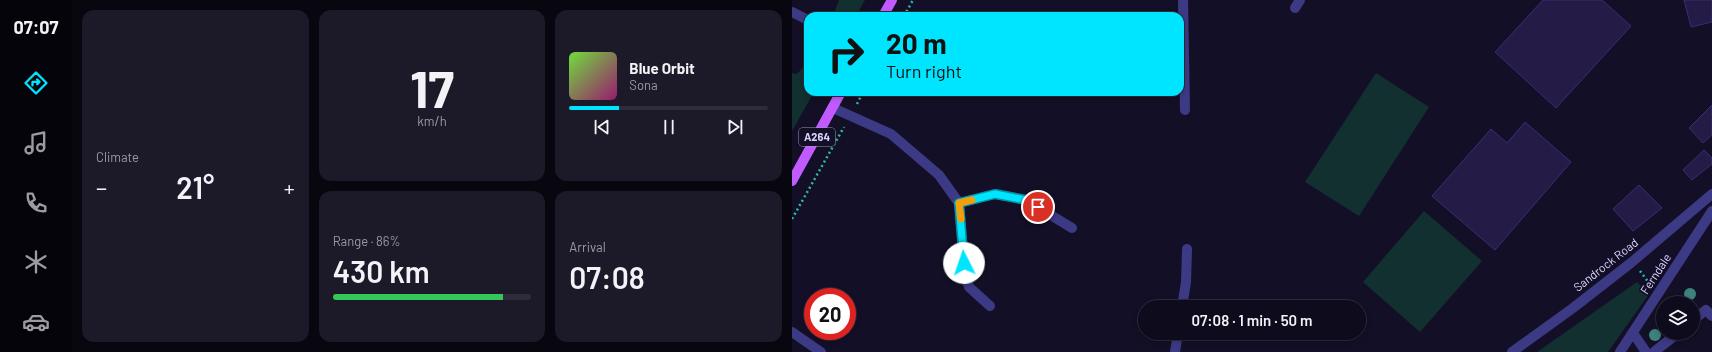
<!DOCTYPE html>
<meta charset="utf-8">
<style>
body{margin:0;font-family:Barlow,sans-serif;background:#1c1929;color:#f1f3f6;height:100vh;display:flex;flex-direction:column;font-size:15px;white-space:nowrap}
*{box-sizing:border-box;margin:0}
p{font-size:13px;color:#9b9ba3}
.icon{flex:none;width:22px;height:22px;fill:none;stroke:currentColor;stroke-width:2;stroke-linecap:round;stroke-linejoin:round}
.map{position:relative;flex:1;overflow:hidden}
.sheet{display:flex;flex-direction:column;gap:10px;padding:10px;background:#08060f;width:720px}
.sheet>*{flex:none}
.guide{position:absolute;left:12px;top:12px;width:380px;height:84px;border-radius:12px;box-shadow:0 2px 6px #0003,0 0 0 1px #2e2b3b;background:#00e5ff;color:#111;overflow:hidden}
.buttons{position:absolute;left:864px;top:296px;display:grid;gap:8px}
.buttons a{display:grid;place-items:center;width:44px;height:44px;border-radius:50%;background:#0e0b1c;box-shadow:0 2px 6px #0003,0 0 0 1px #2e2b3b;font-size:20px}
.speed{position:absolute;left:12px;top:288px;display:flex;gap:8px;font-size:20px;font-weight:700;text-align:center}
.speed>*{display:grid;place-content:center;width:52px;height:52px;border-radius:50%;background:#0e0b1c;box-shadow:0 2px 6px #0003,0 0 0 1px #2e2b3b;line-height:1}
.speed .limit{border:6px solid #d22;background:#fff;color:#111}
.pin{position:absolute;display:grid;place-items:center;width:34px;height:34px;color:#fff;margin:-17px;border:2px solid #fff;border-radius:50%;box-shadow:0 1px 4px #0007}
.me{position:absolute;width:44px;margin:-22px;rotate:356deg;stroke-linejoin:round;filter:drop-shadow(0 0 3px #0008)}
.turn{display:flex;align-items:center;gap:14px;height:84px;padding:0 16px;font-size:18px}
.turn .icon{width:52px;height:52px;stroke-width:2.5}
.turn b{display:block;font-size:28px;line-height:34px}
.big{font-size:30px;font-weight:600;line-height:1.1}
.sheet .card{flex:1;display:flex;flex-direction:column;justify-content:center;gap:6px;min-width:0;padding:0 14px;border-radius:12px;background:#1c1929}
.sheet .dial{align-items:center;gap:0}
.dial b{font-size:52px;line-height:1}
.song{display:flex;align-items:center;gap:12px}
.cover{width:48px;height:48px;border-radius:6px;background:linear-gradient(135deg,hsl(100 70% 55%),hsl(320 70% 35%))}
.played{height:4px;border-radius:2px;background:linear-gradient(90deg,#00e5ff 25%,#2e2b3b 25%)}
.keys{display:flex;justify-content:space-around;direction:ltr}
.heat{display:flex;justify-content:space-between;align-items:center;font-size:22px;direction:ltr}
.charge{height:6px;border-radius:3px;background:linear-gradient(90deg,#34c759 86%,#2e2b3b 0)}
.sheet .tiles{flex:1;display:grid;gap:10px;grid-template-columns:repeat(3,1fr)}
.card:first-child{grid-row:span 2}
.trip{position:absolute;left:346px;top:300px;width:228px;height:40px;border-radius:20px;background:#0e0b1c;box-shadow:0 2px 6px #0003,0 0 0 1px #2e2b3b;font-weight:600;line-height:40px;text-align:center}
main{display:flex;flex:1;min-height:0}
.tab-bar{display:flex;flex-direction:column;width:72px;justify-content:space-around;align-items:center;background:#06040b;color:#9b9ba3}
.tab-bar .icon{width:28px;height:28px}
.tab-bar .active{color:#00e5ff}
.tab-bar b{font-size:18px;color:#f1f3f6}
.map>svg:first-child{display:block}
.green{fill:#12302f}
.building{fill:#241b47;stroke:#3b2d73}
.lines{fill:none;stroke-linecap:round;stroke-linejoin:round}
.path{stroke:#2fb8b0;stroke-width:2.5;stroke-dasharray:2 3;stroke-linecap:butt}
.service{stroke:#3d3a85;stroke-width:10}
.minor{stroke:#3d3a85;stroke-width:10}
.tertiary{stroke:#3d3a85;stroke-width:10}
.primary{stroke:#c25bff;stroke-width:10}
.tree{fill:#3d827b}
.route-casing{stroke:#0095a6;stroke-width:10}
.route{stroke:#00e5ff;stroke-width:7}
.slow{stroke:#f59e0b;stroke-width:7}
.labels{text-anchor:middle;stroke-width:3.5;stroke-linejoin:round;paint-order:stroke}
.shield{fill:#130f26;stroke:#9e99be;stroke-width:1}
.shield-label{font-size:11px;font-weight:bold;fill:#d9d4ff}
.street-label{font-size:12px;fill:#d9d4ff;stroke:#130f26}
</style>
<main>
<nav class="tab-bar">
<b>07:07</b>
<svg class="icon active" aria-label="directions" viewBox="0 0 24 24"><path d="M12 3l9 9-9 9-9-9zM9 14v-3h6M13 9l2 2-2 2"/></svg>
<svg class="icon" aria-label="music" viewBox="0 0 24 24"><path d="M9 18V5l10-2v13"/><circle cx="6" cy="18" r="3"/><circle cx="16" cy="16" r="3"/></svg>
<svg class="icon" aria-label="phone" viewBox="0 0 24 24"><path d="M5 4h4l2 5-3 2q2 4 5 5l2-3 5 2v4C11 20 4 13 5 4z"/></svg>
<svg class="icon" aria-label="climate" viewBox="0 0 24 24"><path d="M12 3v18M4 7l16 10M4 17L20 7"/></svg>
<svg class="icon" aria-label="car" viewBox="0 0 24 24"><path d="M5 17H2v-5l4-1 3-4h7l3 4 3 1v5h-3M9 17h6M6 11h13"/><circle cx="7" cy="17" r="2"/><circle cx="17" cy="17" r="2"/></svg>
</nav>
<section class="sheet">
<div class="tiles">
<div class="card"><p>Climate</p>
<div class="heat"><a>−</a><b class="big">21°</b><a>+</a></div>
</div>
<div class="card dial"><b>17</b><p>km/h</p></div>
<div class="card">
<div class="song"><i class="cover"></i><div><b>Blue Orbit</b><p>Sona</p></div></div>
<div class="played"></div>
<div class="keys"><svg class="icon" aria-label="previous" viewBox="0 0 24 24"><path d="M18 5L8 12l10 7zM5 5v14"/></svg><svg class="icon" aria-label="pause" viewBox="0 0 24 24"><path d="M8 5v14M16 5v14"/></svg><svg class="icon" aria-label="next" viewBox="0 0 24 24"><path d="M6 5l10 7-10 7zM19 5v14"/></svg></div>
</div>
<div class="card"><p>Range · 86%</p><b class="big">430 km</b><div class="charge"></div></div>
<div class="card"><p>Arrival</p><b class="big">07:08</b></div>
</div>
</section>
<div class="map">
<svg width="920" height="352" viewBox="0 0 920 352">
<rect width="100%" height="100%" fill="#130f26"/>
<g class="green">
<path d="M47,0H73L64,16H41Z"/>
<path d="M16,62V92H22L0,131V73L5,74Z"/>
<path d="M584,73L637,107L567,216L513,182Z"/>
<path d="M632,211L690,261L628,332L571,282Z"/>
<path d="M845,282L857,294L816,352H745Z"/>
</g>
<g class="building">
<path d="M751,0H810L839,26L764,108L703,52Z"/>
<path d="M892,0H920V22L899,27Z"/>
<path d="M920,105V135L911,143L897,128Z"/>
<path d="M733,122L779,162L703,250L640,196L699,129L715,143Z"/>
<path d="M912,150L920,158V164L900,180L891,170Z"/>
<path d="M847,185L870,208L841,231L821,209Z"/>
</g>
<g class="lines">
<g class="path">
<path d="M112,16L121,0"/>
<path d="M65,104L71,92"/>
<path d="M0,219L52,127"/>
<path d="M848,271L857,283"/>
</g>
<g class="service">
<path d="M503,8L508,0"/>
<path d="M0,12L16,20"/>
<path d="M167,203L173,276L177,287L198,306"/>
<path d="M901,320L914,310L920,316"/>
<path d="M841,333L854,352"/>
<path d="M862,352L886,333"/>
</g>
<g class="minor">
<path d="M391,0L393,110"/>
<path d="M41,108L99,134L147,175L167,203L203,194L234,200L280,228"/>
<path d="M390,307L394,282L395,249"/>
<path d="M0,332L29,352"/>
<path d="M383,352L386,333"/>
<path d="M828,352L920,211"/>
</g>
<path class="tertiary" d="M720,352L781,308L840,262L920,194"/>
<g class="primary">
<path d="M91,16L100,0"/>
<path d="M0,181L49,92"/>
</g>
</g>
<g class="tree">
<circle cx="898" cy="294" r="6"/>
<circle cx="863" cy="335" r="6"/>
</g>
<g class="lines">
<defs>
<path id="route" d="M172,263L167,203L203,194L234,200L246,207"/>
</defs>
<use href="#route" class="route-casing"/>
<use href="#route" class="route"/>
<path class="slow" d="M169,219L167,203L180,200"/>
</g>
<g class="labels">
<rect class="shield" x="7" y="128" width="36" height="18" rx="3"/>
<g class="shield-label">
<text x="25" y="141">A264</text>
</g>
<g class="street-label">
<text transform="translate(814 265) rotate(-38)" y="4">Sandrock Road</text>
<text transform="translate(864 274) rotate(-57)" y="4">Ferndale</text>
</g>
</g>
</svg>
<div class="buttons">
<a><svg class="icon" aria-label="layers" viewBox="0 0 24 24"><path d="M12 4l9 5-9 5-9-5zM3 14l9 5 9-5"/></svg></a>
</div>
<div class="speed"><div class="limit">20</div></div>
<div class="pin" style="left:246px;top:207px;background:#d93025"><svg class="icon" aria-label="arrive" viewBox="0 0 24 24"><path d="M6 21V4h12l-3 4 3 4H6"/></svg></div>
<svg class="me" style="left:172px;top:263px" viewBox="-20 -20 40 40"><circle r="19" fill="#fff"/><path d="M0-13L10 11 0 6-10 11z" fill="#00e5ff"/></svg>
<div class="trip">07:08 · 1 min · 50 m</div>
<div class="guide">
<div class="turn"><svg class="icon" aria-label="right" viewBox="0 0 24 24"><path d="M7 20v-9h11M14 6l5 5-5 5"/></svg><div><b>20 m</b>Turn right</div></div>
</div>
</div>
</main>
